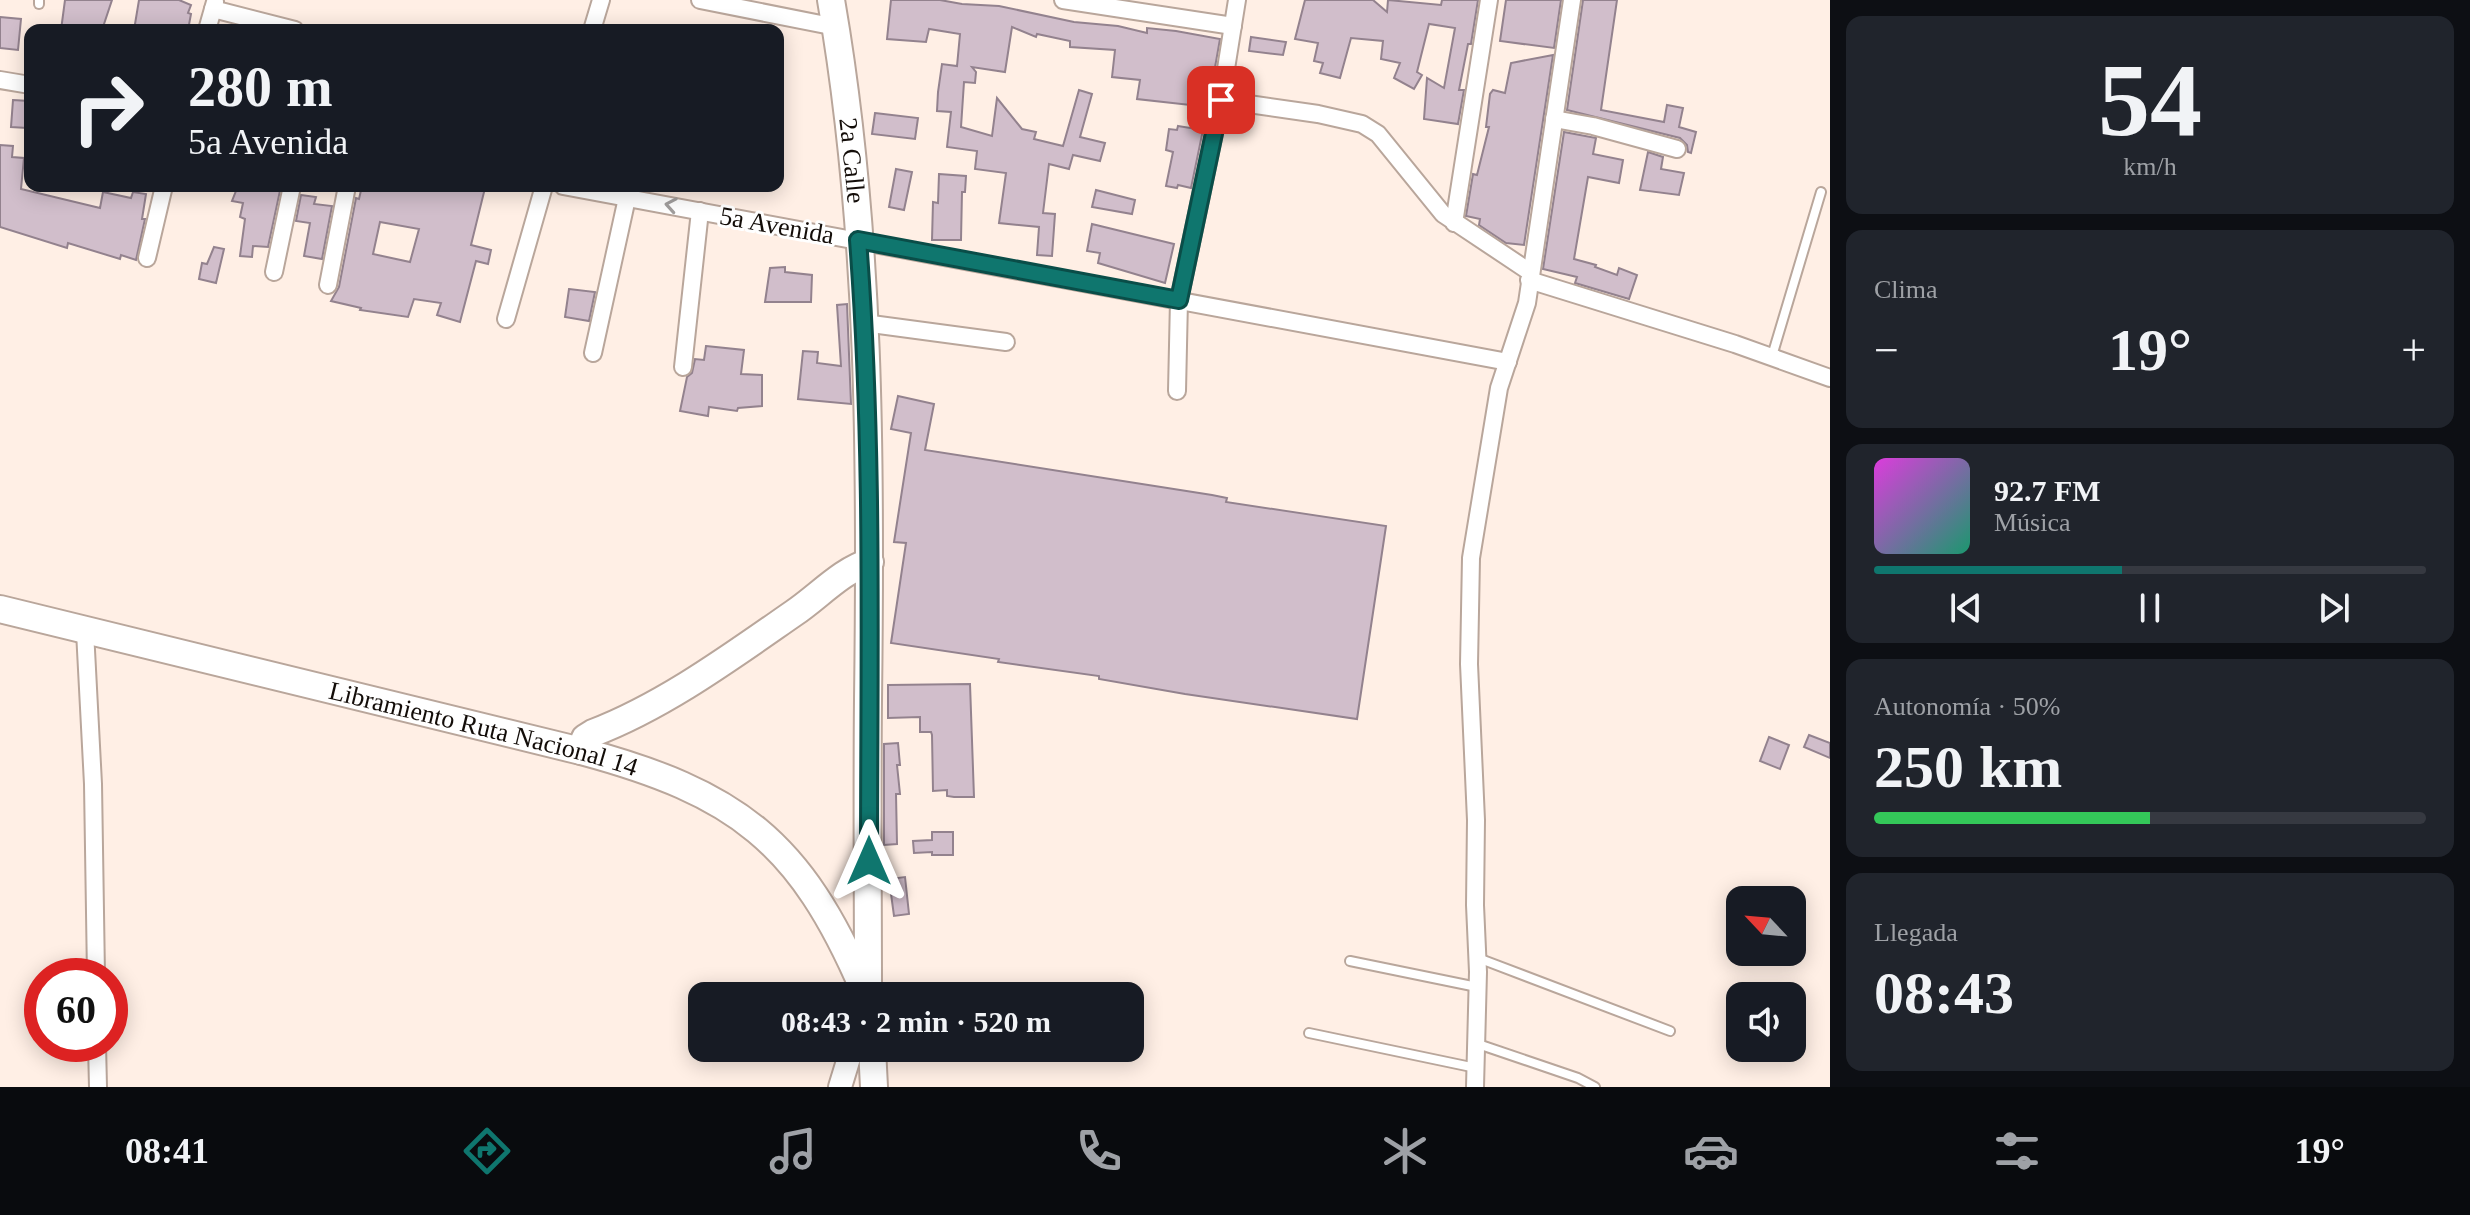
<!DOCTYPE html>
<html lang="es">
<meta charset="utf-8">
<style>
body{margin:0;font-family:Georgia,serif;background:#20242c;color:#f1f3f6;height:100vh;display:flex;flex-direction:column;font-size:30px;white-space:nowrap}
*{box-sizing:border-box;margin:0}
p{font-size:26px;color:#9ea1a6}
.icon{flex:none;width:44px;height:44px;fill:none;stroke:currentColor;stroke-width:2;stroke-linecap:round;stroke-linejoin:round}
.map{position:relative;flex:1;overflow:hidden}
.panel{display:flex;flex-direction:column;gap:16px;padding:16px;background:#0d0f14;width:640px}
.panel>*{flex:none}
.hud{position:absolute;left:24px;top:24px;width:760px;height:168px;border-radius:16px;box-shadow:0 4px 20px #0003;background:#171b24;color:#f1f3f6;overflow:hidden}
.needle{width:52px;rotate:296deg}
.fabs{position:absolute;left:1726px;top:886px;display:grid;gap:16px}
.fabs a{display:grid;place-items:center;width:80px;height:80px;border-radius:16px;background:#171b24;box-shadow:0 4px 20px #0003;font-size:40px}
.speed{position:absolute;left:24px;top:958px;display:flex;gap:16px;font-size:40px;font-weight:700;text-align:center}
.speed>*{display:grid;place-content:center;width:104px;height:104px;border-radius:50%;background:#171b24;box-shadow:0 4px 20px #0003;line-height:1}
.speed .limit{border:12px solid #d22;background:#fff;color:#111}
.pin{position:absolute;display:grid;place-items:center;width:68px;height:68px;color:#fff;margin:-34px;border-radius:16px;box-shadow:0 4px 12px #0006}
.me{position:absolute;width:88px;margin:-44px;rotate:0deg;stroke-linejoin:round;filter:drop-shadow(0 0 6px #0008)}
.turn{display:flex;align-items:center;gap:28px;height:168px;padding:0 32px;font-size:36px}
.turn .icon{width:104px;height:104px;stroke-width:2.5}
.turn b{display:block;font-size:56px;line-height:68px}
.big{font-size:60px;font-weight:800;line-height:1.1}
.panel .widget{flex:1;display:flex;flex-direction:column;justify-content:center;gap:12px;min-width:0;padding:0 28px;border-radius:16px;background:#20242c}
.panel .dial{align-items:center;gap:0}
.dial b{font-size:104px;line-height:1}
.song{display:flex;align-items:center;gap:24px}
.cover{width:96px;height:96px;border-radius:12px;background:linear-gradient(135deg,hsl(300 70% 55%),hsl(160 70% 35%))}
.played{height:8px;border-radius:4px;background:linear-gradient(90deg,#0f766e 45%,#363941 45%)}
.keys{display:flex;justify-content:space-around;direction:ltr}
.heat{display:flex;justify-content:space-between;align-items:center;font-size:44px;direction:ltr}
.charge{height:12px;border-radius:6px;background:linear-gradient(90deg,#34c759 50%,#363941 0)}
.trip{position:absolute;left:688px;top:982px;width:456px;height:80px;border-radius:16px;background:#171b24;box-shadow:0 4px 20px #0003;font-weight:800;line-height:80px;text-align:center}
.tabs{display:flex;height:128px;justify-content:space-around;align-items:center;background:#090b0e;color:#9ea1a6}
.tabs .icon{width:56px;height:56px}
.tabs .current{color:#0f766e}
.tabs b{font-size:36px;color:#f1f3f6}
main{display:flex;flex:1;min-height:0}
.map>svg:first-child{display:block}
.building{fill:#d1becb;stroke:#93828e;stroke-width:2;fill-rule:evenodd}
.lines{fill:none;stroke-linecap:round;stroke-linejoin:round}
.service-casing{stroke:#b9a69b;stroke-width:12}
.minor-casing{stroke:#b9a69b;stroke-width:20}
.secondary-casing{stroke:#b9a69b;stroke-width:26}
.primary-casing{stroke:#b9a69b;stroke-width:30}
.service{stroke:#fff;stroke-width:8}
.minor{stroke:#fff;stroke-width:16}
.secondary{stroke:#fff;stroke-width:22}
.primary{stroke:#fff;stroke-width:26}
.oneway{stroke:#a19e9d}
.route-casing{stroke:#0a4d48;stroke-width:20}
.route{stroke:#0f766e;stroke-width:14}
.labels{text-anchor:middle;stroke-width:6;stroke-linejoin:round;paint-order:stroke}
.street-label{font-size:26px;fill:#130d09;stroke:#fff}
</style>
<main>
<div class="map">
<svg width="1830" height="1087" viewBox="0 0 1830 1087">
<rect width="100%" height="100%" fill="#ffefe5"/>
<g class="building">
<path d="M65,0H112L102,30H61Z"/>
<path d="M139,0H179L191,5L188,13L191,14L188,30H134Z"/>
<path d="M891,0H940L962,4L999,6L1074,22L1118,26L1147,33V28L1176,31L1220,39L1208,107L1137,99L1140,80L1112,77L1115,50L1070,47V41L1037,34L1036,37L1012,27L1005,72L972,67L976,72L975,83L964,82L961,127L992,136L997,98L1022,129L1036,132L1034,139L1063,146L1079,90L1092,94L1080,137L1105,143L1100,161L1073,155L1069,169L1049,164L1043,213L1055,214L1052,256L1037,255L1039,227L999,223L1006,173L975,169L977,151L947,147L951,112L937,111L938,92L942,64L957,66L960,34L929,29L926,42L887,39Z"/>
<path d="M1305,0H1373L1387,12L1388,0L1441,5L1442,0H1478L1471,44H1468L1459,90H1464L1458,124L1424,119L1427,78L1444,88L1455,28L1429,24L1417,72L1422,75L1414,89L1394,78L1400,63L1381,59L1383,41L1351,38L1340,78L1320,73L1323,63L1314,61L1318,43L1295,39Z"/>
<path d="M1506,0H1561L1554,48L1500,41Z"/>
<path d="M1583,0H1617L1601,110L1664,122L1667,105L1683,108L1679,127L1696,132L1691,153L1688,152L1687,145L1680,138L1567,110Z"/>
<path d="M0,17L21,19L18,50L0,48Z"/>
<path d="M1251,37L1286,42L1283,55L1249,51Z"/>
<path d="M1553,55L1524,245L1506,243L1479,225L1480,219L1466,216L1473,174L1477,175L1489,127H1486L1490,94L1493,90L1505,93L1511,63Z"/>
<path d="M13,100L29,101L27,128L11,127Z"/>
<path d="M875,113L918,118L915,139L872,134Z"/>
<path d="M1178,126L1203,130L1191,188L1178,185L1177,188L1166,186L1173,152L1166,150L1169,129L1177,130Z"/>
<path d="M1564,132L1596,138L1593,154L1623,160L1619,183L1588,177L1574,259L1596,265L1595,267L1617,275L1619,268L1637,275L1629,299L1575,283L1577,277L1543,269Z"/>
<path d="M0,145L13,146L12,157L24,158L21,189L100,208L103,192L131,198L133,192L146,194L142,219H145L136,260L121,255L120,259L68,243L67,248L0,227Z"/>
<path d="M1648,152L1663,157L1661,169L1684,173L1679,195L1640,190Z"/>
<path d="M896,169L912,172L904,210L889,207Z"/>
<path d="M939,174L966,176L965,192H962L961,240H932L933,202L938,203Z"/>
<path d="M238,186H281L268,247L253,246L252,257L240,256L245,219L240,217L243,203L232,201Z"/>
<path d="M362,186H477L485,188L471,245L491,250L488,264L476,261L460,322L437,315L441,303L414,299L408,317L360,310L361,308L331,301L339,287L356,198L359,199ZM380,222L419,229L410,262L373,254Z"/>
<path d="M1096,190L1135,200L1132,214L1092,207Z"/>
<path d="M301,195L316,197L314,204L332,206L322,259L304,256L310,223L296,221Z"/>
<path d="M1092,224L1174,244L1165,283L1098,263L1100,253L1087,251Z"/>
<path d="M214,247L224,249L216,283L199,279L202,263L207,264Z"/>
<path d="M785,267V272L812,275L811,302H765L770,268Z"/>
<path d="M569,289L595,292L589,321L565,317Z"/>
<path d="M847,304L851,404L798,399L803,351L818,352L817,363L841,366L837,305Z"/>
<path d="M706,346L744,350L741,374L762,375V406L738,408L737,411L709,407L708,416L680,411L687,377L692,373L695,359L704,360Z"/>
<path d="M898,396L934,404L925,450L1212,495L1227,498L1226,502L1386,526L1357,719L1185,694L1099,679V676L998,662L999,659L891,643L906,543L894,542L911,433L891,429Z"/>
<path d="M970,684L974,797H954L947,796V790L933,791L932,735L931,732H920V717L888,718V685Z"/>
<path d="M1809,735L1830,743V758L1804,747Z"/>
<path d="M1769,737L1789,745L1780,769L1760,761Z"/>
<path d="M898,743L900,765H897L900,794H896L897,844L884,845V744Z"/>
<path d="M932,832H953V855H932V852L914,853L913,841L932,840Z"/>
<path d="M905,877L909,914L894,916L889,879Z"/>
</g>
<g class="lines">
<defs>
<g id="service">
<path d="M39,4V0"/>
<path d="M1772,356L1821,192"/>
<path d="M1478,958L1670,1031"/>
<path d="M1350,961L1477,987"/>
<path d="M1309,1033L1476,1068"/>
<path d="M1478,1044L1578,1078L1595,1087"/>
</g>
<g id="minor">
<path d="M700,0L836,27"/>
<path d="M1063,0L1233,26"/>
<path d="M213,9L295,30"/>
<path d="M207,30L215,2"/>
<path d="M592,30L601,0"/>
<path d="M0,80L30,85"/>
<path d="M1221,100L1318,114L1362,124L1378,134L1443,214L1530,272"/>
<path d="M1554,119L1593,126L1677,149"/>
<path d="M563,186L1508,362"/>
<path d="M1454,223L1489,0"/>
<path d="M147,258L164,186"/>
<path d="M274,272L292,186"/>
<path d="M1529,280L1735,344L1830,378"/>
<path d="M328,285L347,186"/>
<path d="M506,319L544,186"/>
<path d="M864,323L1006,342"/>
<path d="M593,353L627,198"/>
<path d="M683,367L700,211"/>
<path d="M1177,391L1179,300L1221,100L1237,0"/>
<path d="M85,631L93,784L96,976"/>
<path d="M97,1044L98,1087"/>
<path d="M1475,1087L1478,972L1475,905L1476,820L1469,664L1471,558L1499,388L1527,303L1572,0"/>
</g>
<path id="secondary" d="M840,1087L852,1048"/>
<g id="primary">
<path id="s1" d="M831,0C871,230 871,467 868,700C867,798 868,897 868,996"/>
<path id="s2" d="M0,609L581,751C737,793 800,841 864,990"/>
<path d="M581,751L585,738L593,733C664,706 732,656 794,613C818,597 842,570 870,562"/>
<path d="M872,1048L874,1087"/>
</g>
</defs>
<use href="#service" class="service-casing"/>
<use href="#minor" class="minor-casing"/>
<use href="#secondary" class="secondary-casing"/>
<use href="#primary" class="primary-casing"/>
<use href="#service" class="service"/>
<use href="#minor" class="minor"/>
<use href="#secondary" class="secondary"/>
<use href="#primary" class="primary"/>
</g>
<defs><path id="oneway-chevron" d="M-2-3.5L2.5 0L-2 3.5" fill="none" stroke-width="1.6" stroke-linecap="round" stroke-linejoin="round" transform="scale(2)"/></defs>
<use class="oneway" href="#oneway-chevron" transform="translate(671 205) rotate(-170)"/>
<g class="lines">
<defs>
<path id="route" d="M869,861C869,654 874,446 858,240L1179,300L1221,100"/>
</defs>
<use href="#route" class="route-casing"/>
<use href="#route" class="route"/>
</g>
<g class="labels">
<g class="street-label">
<text dy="9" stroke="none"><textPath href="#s1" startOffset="162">2a Calle</textPath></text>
<text transform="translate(777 225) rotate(10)" y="9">5a Avenida</text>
<text dy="9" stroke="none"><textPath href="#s2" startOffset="498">Libramiento Ruta Nacional 14</textPath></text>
</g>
</g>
</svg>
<div class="fabs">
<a><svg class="needle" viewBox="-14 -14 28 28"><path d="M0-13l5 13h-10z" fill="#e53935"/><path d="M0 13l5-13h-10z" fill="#9ea1a6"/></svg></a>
<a><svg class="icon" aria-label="sound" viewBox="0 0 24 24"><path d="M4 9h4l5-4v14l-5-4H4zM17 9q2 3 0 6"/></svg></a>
</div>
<div class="speed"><div class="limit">60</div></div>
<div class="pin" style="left:1221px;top:100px;background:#d93025"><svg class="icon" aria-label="arrive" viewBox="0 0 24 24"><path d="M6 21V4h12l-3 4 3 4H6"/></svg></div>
<svg class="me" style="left:869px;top:861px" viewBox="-20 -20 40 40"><path d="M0-17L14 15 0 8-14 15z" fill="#0f766e" stroke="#fff" stroke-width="4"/></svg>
<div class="trip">08:43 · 2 min · 520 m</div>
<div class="hud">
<div class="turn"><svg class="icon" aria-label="right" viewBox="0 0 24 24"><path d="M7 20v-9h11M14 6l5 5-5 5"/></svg><div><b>280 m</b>5a Avenida</div></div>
</div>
</div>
<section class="panel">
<div class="widget dial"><b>54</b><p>km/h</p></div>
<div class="widget"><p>Clima</p>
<div class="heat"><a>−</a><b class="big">19°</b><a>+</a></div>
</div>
<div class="widget">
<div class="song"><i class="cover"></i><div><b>92.7 FM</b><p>Música</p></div></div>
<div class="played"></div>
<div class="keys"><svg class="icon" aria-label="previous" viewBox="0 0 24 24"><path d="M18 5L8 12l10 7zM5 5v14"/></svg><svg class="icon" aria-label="pause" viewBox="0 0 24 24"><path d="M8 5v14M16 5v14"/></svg><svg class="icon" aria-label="next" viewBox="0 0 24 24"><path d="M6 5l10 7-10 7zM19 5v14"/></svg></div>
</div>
<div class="widget"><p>Autonomía · 50%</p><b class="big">250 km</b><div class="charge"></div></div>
<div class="widget"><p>Llegada</p><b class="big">08:43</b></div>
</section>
</main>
<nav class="tabs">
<b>08:41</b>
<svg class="icon current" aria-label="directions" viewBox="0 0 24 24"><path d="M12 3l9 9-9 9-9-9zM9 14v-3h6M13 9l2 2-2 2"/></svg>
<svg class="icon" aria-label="music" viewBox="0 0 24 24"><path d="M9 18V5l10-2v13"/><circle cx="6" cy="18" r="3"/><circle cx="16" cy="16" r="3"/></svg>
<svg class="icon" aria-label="phone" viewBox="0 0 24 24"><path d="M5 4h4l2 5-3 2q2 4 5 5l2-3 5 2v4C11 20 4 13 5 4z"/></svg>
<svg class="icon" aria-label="climate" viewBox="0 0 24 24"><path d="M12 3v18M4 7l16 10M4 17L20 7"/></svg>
<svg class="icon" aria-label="car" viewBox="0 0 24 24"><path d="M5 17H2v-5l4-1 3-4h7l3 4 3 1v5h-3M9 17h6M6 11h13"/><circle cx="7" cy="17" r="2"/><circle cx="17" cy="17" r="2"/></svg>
<svg class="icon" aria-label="filters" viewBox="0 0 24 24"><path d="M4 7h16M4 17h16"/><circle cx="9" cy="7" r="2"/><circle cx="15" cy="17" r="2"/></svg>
<b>19°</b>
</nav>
